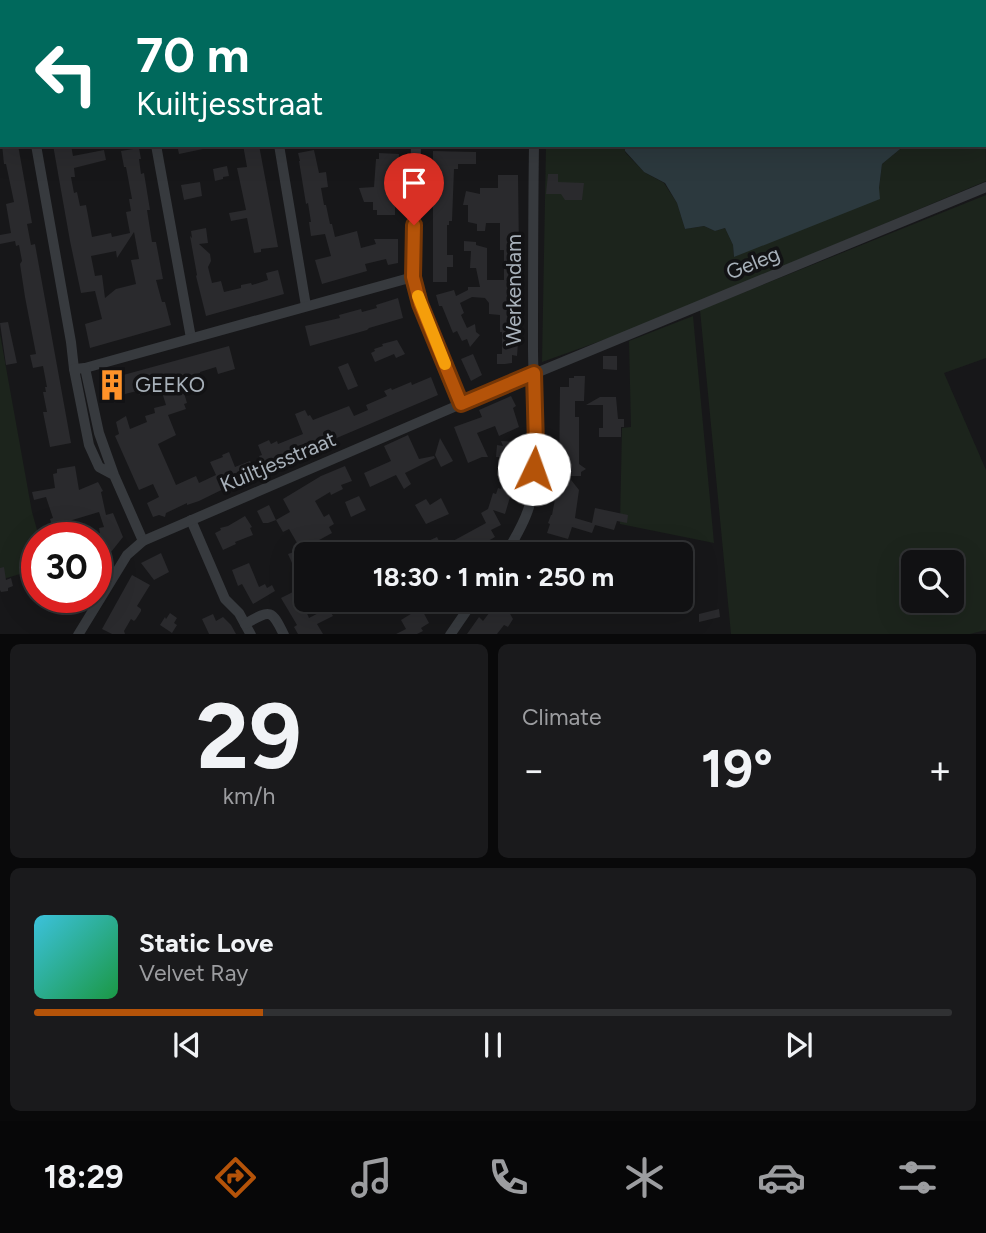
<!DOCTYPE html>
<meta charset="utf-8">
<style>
body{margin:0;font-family:Figtree,sans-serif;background:#1a1a1c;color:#f1f3f6;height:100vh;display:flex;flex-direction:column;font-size:26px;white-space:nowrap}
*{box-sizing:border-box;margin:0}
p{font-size:23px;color:#9c9da0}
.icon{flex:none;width:38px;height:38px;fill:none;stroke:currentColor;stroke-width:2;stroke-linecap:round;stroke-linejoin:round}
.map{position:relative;height:634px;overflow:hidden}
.side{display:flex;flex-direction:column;gap:10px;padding:10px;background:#09090a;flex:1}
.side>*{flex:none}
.hud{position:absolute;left:0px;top:0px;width:987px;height:147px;box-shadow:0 7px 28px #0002,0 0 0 2px #303133;background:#00695c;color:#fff;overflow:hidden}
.controls{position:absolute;left:901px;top:550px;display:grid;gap:14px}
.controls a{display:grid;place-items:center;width:63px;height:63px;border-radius:10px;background:#111113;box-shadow:0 7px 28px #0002,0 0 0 2px #303133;font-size:35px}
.speed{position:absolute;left:21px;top:522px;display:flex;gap:14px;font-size:35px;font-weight:700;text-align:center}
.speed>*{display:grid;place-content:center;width:91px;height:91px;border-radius:50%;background:#111113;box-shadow:0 7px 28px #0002,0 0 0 2px #303133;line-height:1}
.speed .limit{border:10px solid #d22;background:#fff;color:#111}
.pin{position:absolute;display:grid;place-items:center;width:60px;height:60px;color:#fff;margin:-72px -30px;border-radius:50% 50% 50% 0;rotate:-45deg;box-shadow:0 0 7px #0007}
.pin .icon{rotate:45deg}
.me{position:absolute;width:77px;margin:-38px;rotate:3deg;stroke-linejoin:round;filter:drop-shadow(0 0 5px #0008)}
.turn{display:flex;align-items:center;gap:24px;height:147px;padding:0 21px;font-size:32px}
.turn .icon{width:91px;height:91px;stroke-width:2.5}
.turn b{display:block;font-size:49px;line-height:60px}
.big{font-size:52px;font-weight:700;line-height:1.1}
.side .card{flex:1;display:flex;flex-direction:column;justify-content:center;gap:10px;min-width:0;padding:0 24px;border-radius:10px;background:#1a1a1c}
.side .dial{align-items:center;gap:0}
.dial b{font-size:91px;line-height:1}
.song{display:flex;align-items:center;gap:21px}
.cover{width:84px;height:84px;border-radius:10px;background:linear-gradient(135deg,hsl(190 70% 55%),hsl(140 70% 35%))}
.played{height:7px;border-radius:4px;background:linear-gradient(90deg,#b45309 25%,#303133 25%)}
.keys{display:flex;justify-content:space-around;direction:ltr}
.heat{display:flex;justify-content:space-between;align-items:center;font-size:38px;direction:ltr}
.side .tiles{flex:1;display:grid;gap:10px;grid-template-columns:1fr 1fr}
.card:last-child{grid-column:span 2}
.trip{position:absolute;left:294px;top:542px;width:399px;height:70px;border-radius:10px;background:#111113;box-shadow:0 7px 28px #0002,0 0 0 2px #303133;font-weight:700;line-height:70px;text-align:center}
.dock{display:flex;height:112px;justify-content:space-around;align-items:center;background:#070708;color:#9c9da0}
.dock .icon{width:49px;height:49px}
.dock .selected{color:#b45309}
.dock b{font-size:32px;color:#f1f3f6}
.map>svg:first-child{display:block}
.green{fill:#1c241c;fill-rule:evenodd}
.water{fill:#2c393e}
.building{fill:#2a2a2d;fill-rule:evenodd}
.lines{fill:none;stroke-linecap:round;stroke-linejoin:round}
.minor{stroke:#373a3e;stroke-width:10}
.route-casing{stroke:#753606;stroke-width:18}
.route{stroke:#b45309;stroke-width:12}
.slow{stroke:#f59e0b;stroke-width:12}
.labels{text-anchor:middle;stroke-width:7;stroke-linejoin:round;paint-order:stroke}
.street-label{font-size:21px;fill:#a8b1ba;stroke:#121214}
.poi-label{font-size:21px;fill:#a8b1ba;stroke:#121214;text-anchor:start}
</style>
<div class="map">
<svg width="986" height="635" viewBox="0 0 986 635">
<rect width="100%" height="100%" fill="#171719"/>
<g class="green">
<path d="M516,0H972V2H515Z"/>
<path d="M985,37L986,181L637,328L542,362L546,145H625V152L644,172L664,183L677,203L685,229L704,226L715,231L725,228L733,245L734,257L879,188L882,164L905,145H985Z"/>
<path d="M986,195V358L944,373L986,470V630L966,635L731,634L700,310ZM914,562H952V600H914Z"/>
<path d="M693,316L714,543L620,524L622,428L631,427L629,341Z"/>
<path d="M0,334L32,512L39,537H37V569L0,580Z"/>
</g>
<path class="water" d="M625,145H905L882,164L879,188L880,199L734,257L733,245L725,228L715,231L704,226L685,229L677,203L665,183L644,172L625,151Z"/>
<g class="building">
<path d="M2,145H18L32,223L27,224L31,245L35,244L71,443L50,447L43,412H47L43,392H46L45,387H47L43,366L33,368L30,355L36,354L25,297L20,264L22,261L19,245L16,246L15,241L0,244V235L11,233L6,204L14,202L6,164H4Z"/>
<path d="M53,145H71L73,156L104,150L106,160L74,168L75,177H71L74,193L77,192L80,206L86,205L92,237L111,233L112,237L130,233L126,212L131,211L129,199H132L126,167H124L121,151L139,148L141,159H139L141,174L144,173L150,210H147L152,242H156L163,279L156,280L162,302H165L171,325L90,348L85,324L102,319L95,291L81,293L70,241ZM134,232L139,259L131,260L136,284L116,289L105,298L102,275L95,276L91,256L116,251L117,258Z"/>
<path d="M177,145H202L203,149L179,154Z"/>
<path d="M243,145H259L278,247L261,249V252L254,253L247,218L231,221L229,213L246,210L237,168L247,167Z"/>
<path d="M314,150L319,173L326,172L328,187L321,188L324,205H326L330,224H332L335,237L357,231L361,248L376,244L374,239H398V263L388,265L386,259L365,264L367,271L322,284L315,260L331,256L325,234L311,236L309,222H311L308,203L306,204L299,161H300L298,153Z"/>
<path d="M433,151L476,152V164H458V169H454L452,221H449V225H447V255H453V267H447V282H433Z"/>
<path d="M379,153L399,154L398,202L395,203V215H377V210H373V202H364L359,188L374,187L376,159H379Z"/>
<path d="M227,166L229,176L223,177V179L215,181L213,169Z"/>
<path d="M548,174H558V182L584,183L582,200H565L561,194H546Z"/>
<path d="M498,175H518L519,253H515V268H518V343L517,356L512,355V363L505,364H497V354H502V332H500V315L489,314V303L485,298L472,297L460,303L464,313L461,315L467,328L475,324L476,332L480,335L470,347L467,339L462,341L457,331L453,333L442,306H439L436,295L454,290L456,296L468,290V287H480L476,268H470L471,251H464V241L476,242V245L487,248V280H504V250H500V223H486L485,231H477V224L468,222V205H463L466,191L480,194V188H498Z"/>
<path d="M200,182L202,196L184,200L181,185Z"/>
<path d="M206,228L208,243L199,244L210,254L211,261L208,267L212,283L221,281L224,292L241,288V285L251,283L252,285L268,280L266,273L278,270L284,294L206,316L196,276L197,275L190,236L192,238L191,231Z"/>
<path d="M398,298L403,318L369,328L367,330L310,346L305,326L340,318L339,315L361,309L362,312L377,308L376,305Z"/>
<path d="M8,322L17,363L6,365L0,323Z"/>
<path d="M397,340L405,354L396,358L394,354L375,362L371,353L375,351L374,349L383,346L382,344Z"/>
<path d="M229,346L235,369L218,374L216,367L200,372V373L188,377L189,381L181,383L187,403L184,404L186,409L168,415L176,435L158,444L176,485L196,476L199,483L216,475L210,462L223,457L222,455L229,452L235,467L250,461L256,473L199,501L187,505V503L166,513L165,517L159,515L153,517L147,503L159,497L153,484L139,490L115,436L119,434L116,422L126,416L130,429L147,422L145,416L155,413L154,408L166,405L161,389L139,395L137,391L121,395L122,400L114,403L111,392H108L105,380Z"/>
<path d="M473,354L482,375L471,381L461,359Z"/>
<path d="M603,356H617V370L603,369Z"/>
<path d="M348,363L358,386L348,390L338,367Z"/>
<path d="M574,376H585L584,401H575V417H579V464L586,469L581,472V476H568L579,490L575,518L592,523L595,508L628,515L627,523L617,521L614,530L595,525L592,533L572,527L568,539L547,533L550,524L548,523L551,515H552L556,494L557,495L560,475H559L560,387H569V378H574Z"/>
<path d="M431,377L438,395L299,454L298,453L283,459L284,461L266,469L259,456L262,455L258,445L269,440L271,444L277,441L278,444L303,434L295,414L305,410L308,416L310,415L313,420L349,406L354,416L368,410L366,405L387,396L384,391L391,388L392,390L411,382L412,385Z"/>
<path d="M511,396L516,406L513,408L519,427L499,436L495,426L477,433L488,457H482L468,463L454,427L482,417L479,410Z"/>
<path d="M600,397H616L618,419H624V427H621V437H599V428H603V405H586Z"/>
<path d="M408,435L419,459L434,456L435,458L405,473L411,484L404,489L396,475L370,487L364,473L391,461L384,446Z"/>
<path d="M440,438L453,461L441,467L435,455Z"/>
<path d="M501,441L517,442L516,474H514V484L505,514L493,510L501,525L491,530L495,537L464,555H398L437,537L442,547L486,523L481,513L488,509L493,493L496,494L498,488L501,489L500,457H496L497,445L503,446Z"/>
<path d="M75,466L79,490L98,482L103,491L101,492L106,515L113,513L123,537L107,557L96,560V534L100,533L99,528L104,527L99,512L69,521L73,533L59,537L57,531L54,532L50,519L53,518L46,497L34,500L32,492L55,488L53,474L57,473V469Z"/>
<path d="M345,466L352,481L341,485L343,489L331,495L330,492L315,501L324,517L329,514L334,524L329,527L332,533L310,545L309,543L300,548L289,529L283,532L276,520L290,512L283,499L321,476Z"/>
<path d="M359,496L366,510L351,517L345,502Z"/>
<path d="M441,498L449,514L426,524L415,505L426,499L430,505Z"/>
<path d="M269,505L276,520L268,523H263L257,511Z"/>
<path d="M245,516L252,527L250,528L253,535L235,542L236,544L223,550L215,533L221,530L220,528L228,526Z"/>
<path d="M540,542L554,549L551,555H533Z"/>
<path d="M294,552H297L304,569L296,572L288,554Z"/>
<path d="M161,553L169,572L154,580L141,563Z"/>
<path d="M249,563L259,587L265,584L267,588L272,585L275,591L253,604L242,584L238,586L232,570Z"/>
<path d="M4,567L6,580L11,578L13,586L8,588V591L1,592L0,590V568Z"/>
<path d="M132,575L150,585L137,606L141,609V611L136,619L134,621L131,619L124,631L125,634H112L102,629Z"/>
<path d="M297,590L309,618L328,608L333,616L317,624L323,634H298L294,627L297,625L281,598Z"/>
<path d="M62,597H75L79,607L67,612Z"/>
<path d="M408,600H433L421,608L429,623L421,628L423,631L417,634H396L406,629L401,620L414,612Z"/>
<path d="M499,600H502L513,619L508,627L504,625L497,634H467L479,617L483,621Z"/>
<path d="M719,609L720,617L699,622V614Z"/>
<path d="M170,613L177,618L174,623L177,625L172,633L160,625L165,617L166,619Z"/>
<path d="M213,614L216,621L223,617L231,625L236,634H209L202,619Z"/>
</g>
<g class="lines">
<g class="minor">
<path d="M565,2L566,0"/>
<path d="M36,145L71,342L74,369"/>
<path d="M156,145L191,338"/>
<path d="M279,145L306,306"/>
<path d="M416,145L413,277L420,305L461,404"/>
<path d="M85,368L413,277"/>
<path d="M114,475L99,467L89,445L74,369L85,368L99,433L114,475L143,541"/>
<path d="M191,520L225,599L239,613L251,635"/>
<path d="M505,555C514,540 524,524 529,507C542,456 533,400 533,348C533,280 533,213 534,145"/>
<path d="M245,624C270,610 271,608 284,635"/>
<path d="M78,635L127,555L143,541L461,404L986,187"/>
<path d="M450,635L474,600"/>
</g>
</g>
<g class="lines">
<defs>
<path id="route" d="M414,225L413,277L420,304L461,404L534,373L536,446L534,469"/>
</defs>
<use href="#route" class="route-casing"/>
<use href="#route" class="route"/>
<path class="slow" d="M418,296L445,364"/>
</g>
<defs>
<symbol id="building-bare" viewBox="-9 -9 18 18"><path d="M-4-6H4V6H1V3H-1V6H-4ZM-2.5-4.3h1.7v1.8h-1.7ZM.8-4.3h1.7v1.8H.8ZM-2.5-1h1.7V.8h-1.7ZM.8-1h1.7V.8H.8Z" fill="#ff9229" stroke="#121214" stroke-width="2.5" paint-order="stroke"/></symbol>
</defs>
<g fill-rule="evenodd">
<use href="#building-bare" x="90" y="363" width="44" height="44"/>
</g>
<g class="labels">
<g class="street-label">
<text transform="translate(753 263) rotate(-22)" y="7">Geleg</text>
<text transform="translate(514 290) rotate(-90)" y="7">Werkendam</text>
<text transform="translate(278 462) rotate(-23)" y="7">Kuiltjesstraat</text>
</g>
<g class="poi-label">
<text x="135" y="392">GEEKO</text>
</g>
</g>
</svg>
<div class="controls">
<a><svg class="icon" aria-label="search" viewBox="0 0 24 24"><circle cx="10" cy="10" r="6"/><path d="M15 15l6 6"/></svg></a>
</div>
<div class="speed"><div class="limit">30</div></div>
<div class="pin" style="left:414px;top:225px;background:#d93025"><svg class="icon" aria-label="arrive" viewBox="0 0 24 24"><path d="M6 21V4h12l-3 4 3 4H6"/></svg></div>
<svg class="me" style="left:534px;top:469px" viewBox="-20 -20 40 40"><circle r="19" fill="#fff"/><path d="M0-13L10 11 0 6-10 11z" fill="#b45309"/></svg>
<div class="trip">18:30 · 1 min · 250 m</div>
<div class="hud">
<div class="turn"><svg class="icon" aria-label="left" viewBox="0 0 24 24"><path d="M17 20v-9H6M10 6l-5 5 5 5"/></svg><div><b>70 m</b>Kuiltjesstraat</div></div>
</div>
</div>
<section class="side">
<div class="tiles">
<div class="card dial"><b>29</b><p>km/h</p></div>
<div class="card"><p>Climate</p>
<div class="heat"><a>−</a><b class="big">19°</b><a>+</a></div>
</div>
<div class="card">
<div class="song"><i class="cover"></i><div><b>Static Love</b><p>Velvet Ray</p></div></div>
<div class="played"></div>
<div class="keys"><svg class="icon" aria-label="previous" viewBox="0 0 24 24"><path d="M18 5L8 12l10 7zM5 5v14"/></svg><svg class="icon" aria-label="pause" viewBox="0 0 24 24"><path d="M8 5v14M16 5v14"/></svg><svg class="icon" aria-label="next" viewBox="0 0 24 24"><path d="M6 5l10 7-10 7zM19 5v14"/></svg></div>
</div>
</div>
</section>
<nav class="dock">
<b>18:29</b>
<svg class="icon selected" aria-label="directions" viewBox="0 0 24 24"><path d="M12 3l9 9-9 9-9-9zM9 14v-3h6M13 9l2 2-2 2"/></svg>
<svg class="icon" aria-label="music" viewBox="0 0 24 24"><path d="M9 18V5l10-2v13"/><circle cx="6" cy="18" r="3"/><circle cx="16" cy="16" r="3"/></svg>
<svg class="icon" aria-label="phone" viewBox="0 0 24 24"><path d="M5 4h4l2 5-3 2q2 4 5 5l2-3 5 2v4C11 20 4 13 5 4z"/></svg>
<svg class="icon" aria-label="climate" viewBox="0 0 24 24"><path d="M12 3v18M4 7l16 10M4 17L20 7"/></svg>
<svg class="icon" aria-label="car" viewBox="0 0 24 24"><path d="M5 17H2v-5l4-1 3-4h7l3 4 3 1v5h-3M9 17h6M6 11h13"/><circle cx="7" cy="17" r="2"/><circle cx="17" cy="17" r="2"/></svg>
<svg class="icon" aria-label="filters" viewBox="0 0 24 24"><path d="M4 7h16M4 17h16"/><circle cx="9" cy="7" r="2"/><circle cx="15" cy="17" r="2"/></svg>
</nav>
